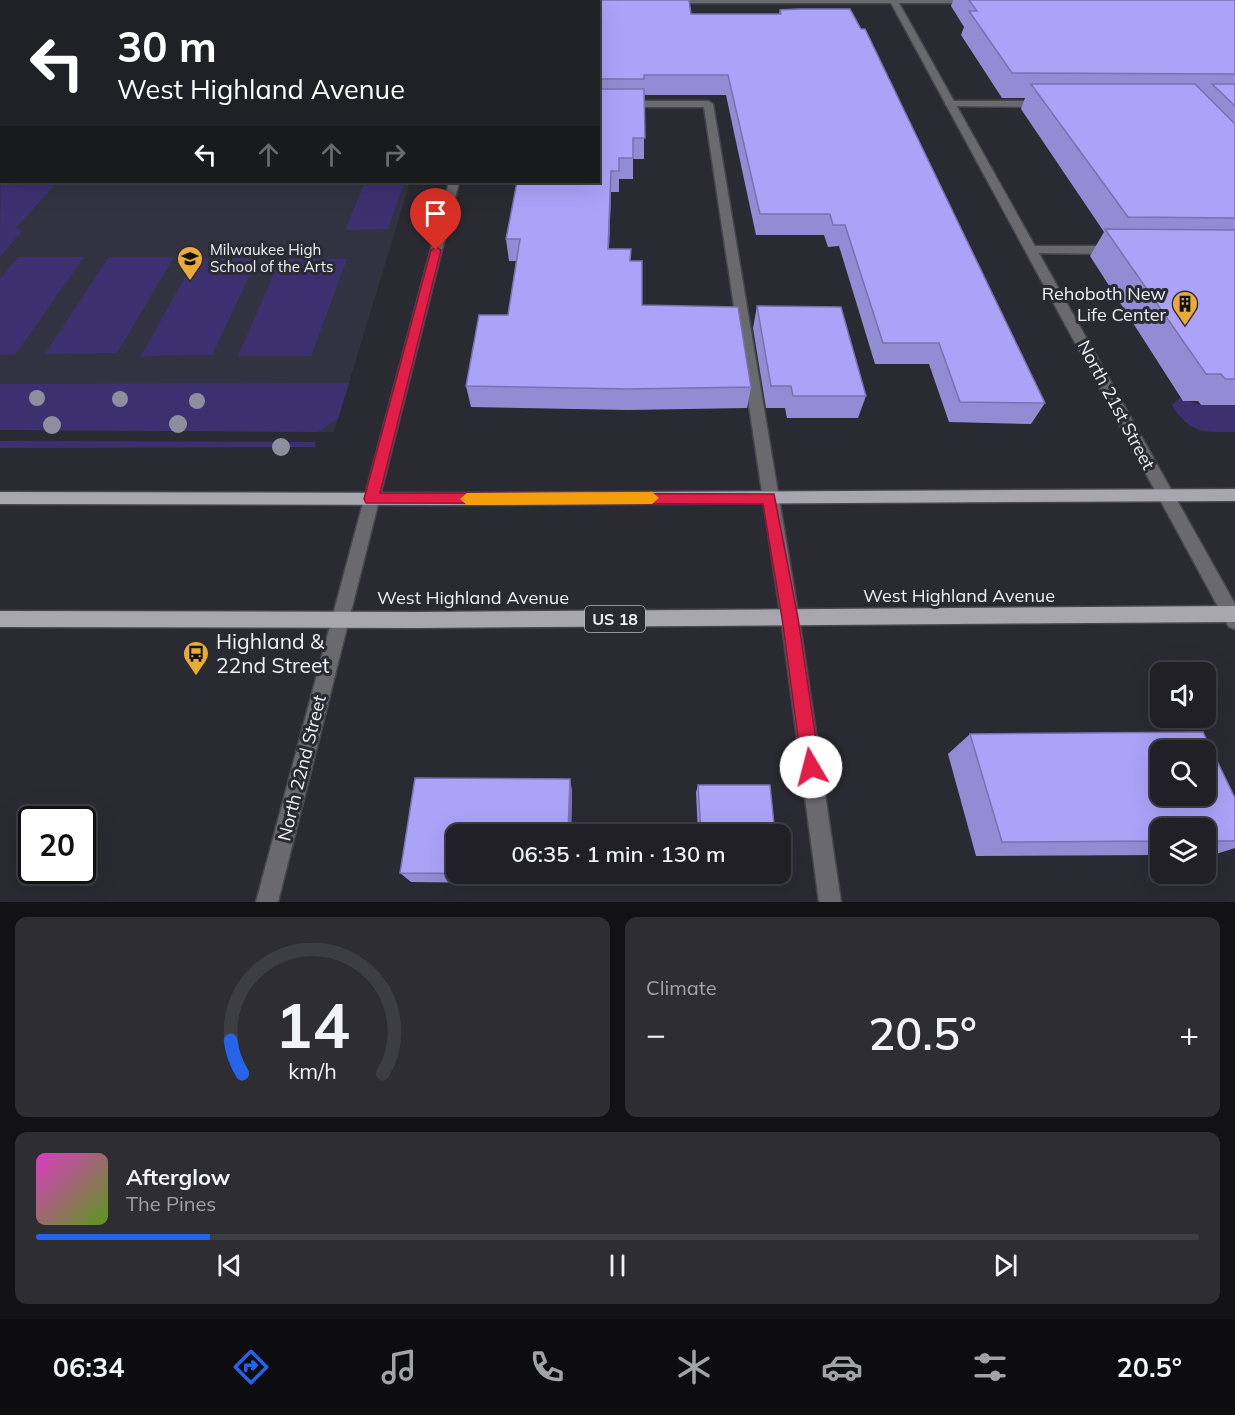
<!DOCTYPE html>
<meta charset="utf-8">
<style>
body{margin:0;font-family:Mulish,sans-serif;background:#2d2d32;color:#f1f3f6;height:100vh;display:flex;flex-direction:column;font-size:22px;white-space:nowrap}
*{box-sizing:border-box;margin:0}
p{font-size:20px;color:#a2a3a7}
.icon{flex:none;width:33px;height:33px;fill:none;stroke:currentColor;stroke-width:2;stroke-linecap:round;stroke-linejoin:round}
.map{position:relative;height:902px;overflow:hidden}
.details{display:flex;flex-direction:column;gap:15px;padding:15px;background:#121215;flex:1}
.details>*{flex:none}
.guide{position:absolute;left:0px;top:0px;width:600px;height:183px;box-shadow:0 6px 24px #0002,0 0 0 2px #3d3e43;background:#202124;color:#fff;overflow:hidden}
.fabs{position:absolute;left:1150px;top:662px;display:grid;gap:12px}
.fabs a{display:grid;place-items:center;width:66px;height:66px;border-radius:12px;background:#202026;box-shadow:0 6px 24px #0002,0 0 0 2px #3d3e43;font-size:30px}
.speed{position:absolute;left:18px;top:806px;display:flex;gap:12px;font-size:30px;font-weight:700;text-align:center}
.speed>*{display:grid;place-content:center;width:78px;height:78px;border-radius:50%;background:#202026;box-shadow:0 6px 24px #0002,0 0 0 2px #3d3e43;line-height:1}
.speed .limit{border:3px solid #111;border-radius:9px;background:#fff;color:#111}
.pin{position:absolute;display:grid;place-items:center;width:51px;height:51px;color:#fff;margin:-62px -26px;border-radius:50% 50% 50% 0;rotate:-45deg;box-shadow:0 0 6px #0007}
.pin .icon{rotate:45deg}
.me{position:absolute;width:66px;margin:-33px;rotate:352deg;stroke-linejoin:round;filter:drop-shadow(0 0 4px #0008)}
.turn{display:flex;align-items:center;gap:21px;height:126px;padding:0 18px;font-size:27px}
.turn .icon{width:78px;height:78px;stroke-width:2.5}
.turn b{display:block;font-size:42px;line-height:51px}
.lanes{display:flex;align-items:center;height:57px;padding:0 18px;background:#0003;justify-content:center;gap:30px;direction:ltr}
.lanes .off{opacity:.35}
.big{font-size:45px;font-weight:600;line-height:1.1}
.details .card{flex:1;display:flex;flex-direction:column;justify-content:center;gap:9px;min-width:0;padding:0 21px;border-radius:12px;background:#2d2d32}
.details .dial{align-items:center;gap:0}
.dial svg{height:156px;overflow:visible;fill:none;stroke:#3d3e43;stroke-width:7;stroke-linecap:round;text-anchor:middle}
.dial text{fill:#f1f3f6;stroke:none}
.song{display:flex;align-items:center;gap:18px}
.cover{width:72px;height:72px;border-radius:9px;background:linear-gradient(135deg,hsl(310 70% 55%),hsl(90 70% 35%))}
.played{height:6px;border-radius:3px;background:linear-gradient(90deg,#2563eb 15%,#3d3e43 15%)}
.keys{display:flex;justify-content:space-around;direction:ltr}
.heat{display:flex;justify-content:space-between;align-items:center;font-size:33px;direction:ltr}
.details .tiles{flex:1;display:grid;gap:15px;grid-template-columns:1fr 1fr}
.card:last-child{grid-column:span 2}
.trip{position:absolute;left:446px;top:824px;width:345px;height:60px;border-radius:12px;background:#202026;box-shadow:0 6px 24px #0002,0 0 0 2px #3d3e43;font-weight:600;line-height:60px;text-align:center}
.tabs{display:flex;height:96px;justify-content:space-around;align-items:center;background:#0d0d0f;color:#a2a3a7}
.tabs .icon{width:42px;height:42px}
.tabs .active{color:#2563eb}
.tabs b{font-size:27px;color:#f1f3f6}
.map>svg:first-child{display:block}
.built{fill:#333240}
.green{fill:#3d3071}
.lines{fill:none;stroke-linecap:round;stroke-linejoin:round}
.lane-casing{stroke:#46464d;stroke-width:3}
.street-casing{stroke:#46464d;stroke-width:3}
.primary-casing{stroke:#46464d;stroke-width:3}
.lane{fill:#6a696e;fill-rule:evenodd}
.street{fill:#6a696e;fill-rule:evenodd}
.primary{fill:#a8a7b0;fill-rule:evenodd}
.tree{fill:#8f8e9e}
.wall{fill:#948bd5}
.shaded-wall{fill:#7871ae}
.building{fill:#aca2f8;stroke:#7871ae;stroke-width:1.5;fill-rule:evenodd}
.route{fill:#e11d48;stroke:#92132f;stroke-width:1.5}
.slow{fill:#f59e0b}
.labels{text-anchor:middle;stroke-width:6;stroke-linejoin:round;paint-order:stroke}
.far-poi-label{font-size:15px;fill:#f0f0f6;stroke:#2a2a32;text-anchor:start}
.shield{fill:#2a2a32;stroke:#b5b5bb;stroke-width:1.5}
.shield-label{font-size:16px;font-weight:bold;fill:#f0f0f6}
.poi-label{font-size:18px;fill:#f0f0f6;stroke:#2a2a32;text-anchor:end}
.street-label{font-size:18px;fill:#f0f0f6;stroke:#2a2a32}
.near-poi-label{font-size:21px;fill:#f0f0f6;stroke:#2a2a32;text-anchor:start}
</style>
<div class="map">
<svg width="1235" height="902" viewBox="0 0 1235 902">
<rect width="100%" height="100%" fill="#2a2a32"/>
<path class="built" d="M0,13L2,182H410L334,432L0,430Z"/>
<g class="green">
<path d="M1,143L2,182H57L16,228L22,231L0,257Z"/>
<path d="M365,182H404L388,229L345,230Z"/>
<path d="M18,257H84L15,355H0V279Z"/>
<path d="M109,257H174L117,353L45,354Z"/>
<path d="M258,258L212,355L141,356L195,259Z"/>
<path d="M280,259H347L311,356H238Z"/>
<path d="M349,383L338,419L318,432L0,430V384Z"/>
<path d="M1235,393V432C1203,432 1190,434 1172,405L1180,398L1201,405H1233Z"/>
<path d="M0,441L316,442L315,447L0,448Z"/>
</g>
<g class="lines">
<defs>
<g id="lane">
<path d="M598,101H708L713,104L799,618L841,902H819L781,618L704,107H598Z"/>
<path d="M950,101H1043L1048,104L1043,107L947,106L945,104Z"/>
<path d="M1032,246H1113L1119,250L1113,254L1028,253L1026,250Z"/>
</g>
<g id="street">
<path d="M169,0H620L621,1L617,3Z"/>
<path d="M665,0H974L971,3H899L1235,604V629L1229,627L891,3H668Z"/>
<path d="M449,182H459L278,902H256Z"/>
</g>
<g id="primary">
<path d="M1235,489V501L440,505L0,504V492L440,493Z"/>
<path d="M1235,606V622L418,628L0,627V611L418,612Z"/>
</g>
</defs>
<use href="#lane" class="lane-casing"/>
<use href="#street" class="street-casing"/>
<use href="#primary" class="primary-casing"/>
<use href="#lane" class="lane"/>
<use href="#street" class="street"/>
<use href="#primary" class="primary"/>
</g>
<g class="tree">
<circle cx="37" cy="398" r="8"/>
<circle cx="120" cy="399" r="8"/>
<circle cx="197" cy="401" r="8"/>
<circle cx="178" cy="424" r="9"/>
<circle cx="52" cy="425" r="9"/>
<circle cx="281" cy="447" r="9"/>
</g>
<g class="wall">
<path d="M953,0H1235V405H1201L1198,401H1183L1090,256L1104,232L1021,109L1025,98H1002L961,35L964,27L951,6Z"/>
<path d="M598,2L691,14H779L780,10L1045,403L1031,424L949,422L929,364H875L839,246L828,247L824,235H756L726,95H644V159H633V179H619V192H611L609,249L630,261L642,305L751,387L747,408L628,410L471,407L466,386L508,315L516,261H509L506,239L598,182Z"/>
<path d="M757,306L866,396L858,418H787L785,408H766L753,328Z"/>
<path d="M970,734L1235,798V848L1213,855H1206V828H1161V855L976,856L948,754Z"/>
<path d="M415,778L570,779L572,792L571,834H456V873H569V884L411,882L400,873Z"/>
<path d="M698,785L775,834H698L696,792Z"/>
</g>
<g class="shaded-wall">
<path d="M2,81V127L0,129V83Z"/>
<path d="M611,171V192L608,270V249Z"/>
<path d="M570,779L572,792L571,834H568Z"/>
<path d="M566,873H569V884L566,874Z"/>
</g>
<g class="building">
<path d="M0,0H192L191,2H2V81L0,83Z"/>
<path d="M597,0H689L691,14H781L780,10L798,9H850L861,29H865L1045,403L960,402L939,343H883L845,225H833L830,214H760L728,75H644V79H598V2H597Z"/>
<path d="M969,0H1235V74L1012,73L969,11H977Z"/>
<path d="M1031,84H1195L1235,124V218L1128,217Z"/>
<path d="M1212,84H1235V106Z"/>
<path d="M598,89H644L645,138H633V158H619V171H611L608,249H631L630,261H642V305L738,307L751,387L628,389L466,386L479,315H508L520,239H506L517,182H598Z"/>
<path d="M1105,229L1235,230V379H1225L1221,374H1206Z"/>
<path d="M757,306L841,307L866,396H793L791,386H771Z"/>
<path d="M1203,732L1235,798V841H1206V828H1161V841L1002,842L970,734ZM1161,750H1206V795H1161Z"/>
<path d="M415,778L570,779L568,834H456V873H566V874L400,873Z"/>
<path d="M698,785H770L775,834H701Z"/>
</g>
<path class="route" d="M436,247L441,250L380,493L774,494L798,618L820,767L817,774L811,776L804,774L802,767L782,618L763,504L366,503L364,499L431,250Z"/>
<path class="slow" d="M652,492L659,498L652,504L467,505L460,499L467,493Z"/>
<defs>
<symbol id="school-pin" viewBox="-11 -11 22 30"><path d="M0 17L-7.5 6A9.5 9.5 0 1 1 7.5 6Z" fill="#e9ab38" stroke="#2a2a32"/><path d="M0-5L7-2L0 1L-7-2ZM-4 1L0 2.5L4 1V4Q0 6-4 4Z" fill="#111"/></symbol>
<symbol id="building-pin" viewBox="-11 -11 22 30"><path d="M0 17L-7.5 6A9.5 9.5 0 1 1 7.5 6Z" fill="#e9ab38" stroke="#2a2a32"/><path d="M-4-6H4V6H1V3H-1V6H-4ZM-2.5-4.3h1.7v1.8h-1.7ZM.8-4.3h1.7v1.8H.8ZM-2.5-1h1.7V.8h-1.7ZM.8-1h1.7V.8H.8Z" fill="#111"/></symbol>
<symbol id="bus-pin" viewBox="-11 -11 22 30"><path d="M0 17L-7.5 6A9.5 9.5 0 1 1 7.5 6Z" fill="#e9ab38" stroke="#2a2a32"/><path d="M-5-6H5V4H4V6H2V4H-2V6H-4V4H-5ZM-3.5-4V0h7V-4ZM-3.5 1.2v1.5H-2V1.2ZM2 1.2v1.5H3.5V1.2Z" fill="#111"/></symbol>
</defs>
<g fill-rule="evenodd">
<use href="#school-pin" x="175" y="244" width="30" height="40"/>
<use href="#building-pin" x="1170" y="289" width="30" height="40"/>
<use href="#bus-pin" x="181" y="639" width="30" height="40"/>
</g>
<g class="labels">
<g class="far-poi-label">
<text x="210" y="255">Milwaukee High<tspan x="210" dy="17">School of the Arts</tspan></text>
</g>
<rect class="shield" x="585" y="606" width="60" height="26" rx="4.5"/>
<g class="shield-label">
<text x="615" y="625">US 18</text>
</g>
<g class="poi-label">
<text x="1166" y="300">Rehoboth New<tspan x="1166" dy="21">Life Center</tspan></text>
</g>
<g class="street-label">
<text transform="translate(1116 405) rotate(62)" y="6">North 21st Street</text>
<text x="959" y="602">West Highland Avenue</text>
<text x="473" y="604">West Highland Avenue</text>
<text transform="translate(302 768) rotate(-76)" y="6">North 22nd Street</text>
</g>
<g class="near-poi-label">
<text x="216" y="649">Highland &amp;<tspan x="216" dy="24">22nd Street</tspan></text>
</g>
</g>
</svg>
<div class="fabs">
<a><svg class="icon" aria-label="sound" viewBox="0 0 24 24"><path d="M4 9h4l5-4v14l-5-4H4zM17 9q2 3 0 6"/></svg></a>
<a><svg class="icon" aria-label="search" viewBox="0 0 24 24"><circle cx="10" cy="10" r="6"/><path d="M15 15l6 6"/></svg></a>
<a><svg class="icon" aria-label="layers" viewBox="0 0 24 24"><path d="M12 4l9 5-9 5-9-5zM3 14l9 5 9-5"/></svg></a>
</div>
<div class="speed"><div class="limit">20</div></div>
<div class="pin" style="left:436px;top:250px;background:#d93025"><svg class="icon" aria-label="arrive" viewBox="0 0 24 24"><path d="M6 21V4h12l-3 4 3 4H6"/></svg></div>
<svg class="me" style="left:811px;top:767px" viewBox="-20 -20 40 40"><circle r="19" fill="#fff"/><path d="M0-13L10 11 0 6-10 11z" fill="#e11d48"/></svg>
<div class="trip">06:35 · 1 min · 130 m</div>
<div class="guide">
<div class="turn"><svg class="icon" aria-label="left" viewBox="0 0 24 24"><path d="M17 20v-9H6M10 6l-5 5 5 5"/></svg><div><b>30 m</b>West Highland Avenue</div></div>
<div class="lanes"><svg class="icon" aria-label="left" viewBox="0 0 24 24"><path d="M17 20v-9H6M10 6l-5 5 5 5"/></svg><svg class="icon off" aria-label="ahead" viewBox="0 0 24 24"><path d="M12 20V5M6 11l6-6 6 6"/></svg><svg class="icon off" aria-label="ahead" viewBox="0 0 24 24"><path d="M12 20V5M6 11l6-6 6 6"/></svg><svg class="icon off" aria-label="right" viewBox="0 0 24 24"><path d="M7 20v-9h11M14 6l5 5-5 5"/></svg></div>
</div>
</div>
<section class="details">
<div class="tiles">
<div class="card dial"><svg viewBox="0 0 100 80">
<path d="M14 69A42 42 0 1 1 86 69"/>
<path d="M14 69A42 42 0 0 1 8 52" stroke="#2563eb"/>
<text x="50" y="56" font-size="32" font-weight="700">14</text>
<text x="50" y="72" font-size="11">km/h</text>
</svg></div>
<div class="card"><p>Climate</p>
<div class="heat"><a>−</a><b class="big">20.5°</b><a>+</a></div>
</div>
<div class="card">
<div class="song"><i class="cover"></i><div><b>Afterglow</b><p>The Pines</p></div></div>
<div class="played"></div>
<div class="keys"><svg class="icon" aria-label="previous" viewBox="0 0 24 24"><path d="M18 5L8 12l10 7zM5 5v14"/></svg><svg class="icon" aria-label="pause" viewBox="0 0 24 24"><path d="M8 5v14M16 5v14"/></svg><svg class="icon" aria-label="next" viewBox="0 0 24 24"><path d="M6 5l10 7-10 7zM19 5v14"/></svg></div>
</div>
</div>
</section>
<nav class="tabs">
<b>06:34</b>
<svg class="icon active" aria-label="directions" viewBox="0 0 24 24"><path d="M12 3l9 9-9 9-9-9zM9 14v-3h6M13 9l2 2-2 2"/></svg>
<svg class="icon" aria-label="music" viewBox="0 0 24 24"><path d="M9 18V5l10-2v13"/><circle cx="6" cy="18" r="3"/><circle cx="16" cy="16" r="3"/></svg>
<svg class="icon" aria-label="phone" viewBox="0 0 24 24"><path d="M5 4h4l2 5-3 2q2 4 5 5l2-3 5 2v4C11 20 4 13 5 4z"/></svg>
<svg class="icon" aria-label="climate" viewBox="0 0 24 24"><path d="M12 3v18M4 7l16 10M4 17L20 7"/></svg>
<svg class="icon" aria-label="car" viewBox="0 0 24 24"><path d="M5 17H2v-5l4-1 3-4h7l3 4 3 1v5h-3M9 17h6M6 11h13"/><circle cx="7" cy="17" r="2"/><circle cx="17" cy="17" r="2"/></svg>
<svg class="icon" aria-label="filters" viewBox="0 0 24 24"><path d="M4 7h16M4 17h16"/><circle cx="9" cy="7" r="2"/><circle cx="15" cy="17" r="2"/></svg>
<b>20.5°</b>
</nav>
